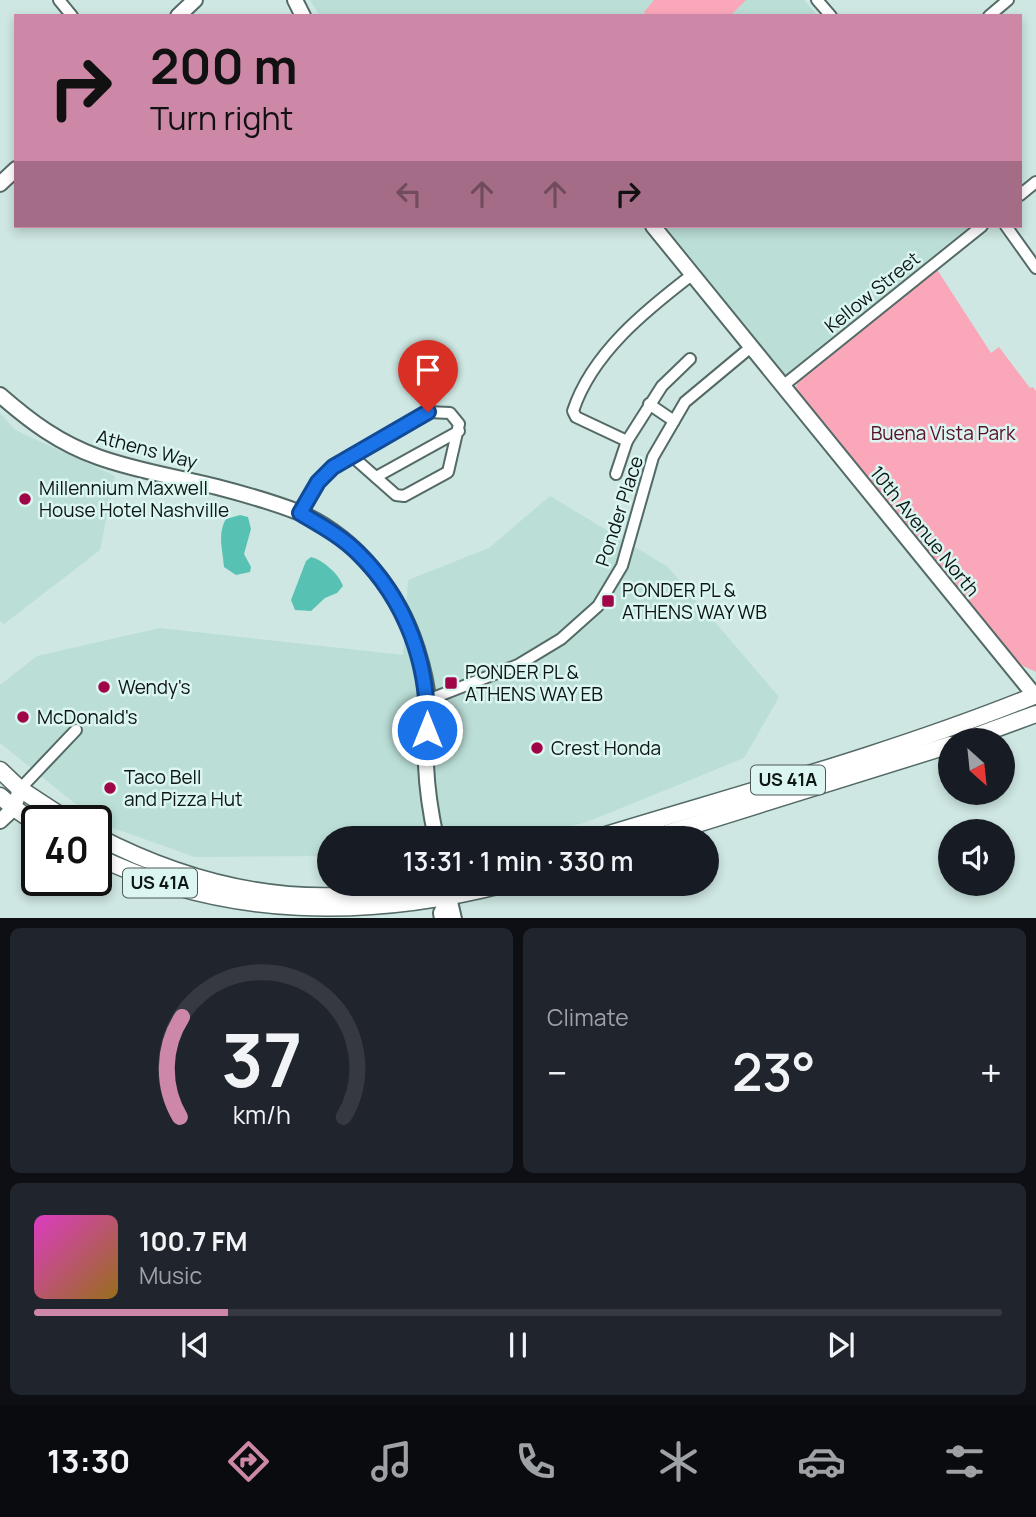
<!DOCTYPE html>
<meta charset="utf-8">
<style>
body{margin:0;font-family:Manrope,sans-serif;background:#20242c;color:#f1f3f6;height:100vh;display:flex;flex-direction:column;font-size:26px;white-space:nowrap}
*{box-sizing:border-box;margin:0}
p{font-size:23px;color:#9ea1a6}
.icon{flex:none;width:38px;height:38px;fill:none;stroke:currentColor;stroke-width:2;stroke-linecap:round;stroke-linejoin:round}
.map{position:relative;height:918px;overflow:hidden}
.panel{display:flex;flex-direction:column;gap:10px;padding:10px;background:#0d0f14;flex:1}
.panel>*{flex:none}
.hud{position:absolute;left:14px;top:14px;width:1008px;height:214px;border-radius:0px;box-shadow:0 4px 10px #0003;background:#cd88a8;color:#111;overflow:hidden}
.needle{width:46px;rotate:153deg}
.tools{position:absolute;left:938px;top:728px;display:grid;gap:14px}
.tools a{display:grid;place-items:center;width:77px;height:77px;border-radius:50%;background:#171b24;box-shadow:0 4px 10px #0003;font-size:35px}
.speed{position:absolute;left:21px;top:805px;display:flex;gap:14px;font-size:35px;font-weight:700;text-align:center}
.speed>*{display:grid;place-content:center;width:91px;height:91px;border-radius:50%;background:#171b24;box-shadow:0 4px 10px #0003;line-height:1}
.speed .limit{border:4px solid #111;border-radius:10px;background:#fff;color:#111}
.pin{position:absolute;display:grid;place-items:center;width:60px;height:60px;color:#fff;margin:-72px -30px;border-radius:50% 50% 50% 0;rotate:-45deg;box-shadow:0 0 7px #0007}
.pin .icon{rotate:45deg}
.me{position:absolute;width:77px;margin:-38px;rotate:0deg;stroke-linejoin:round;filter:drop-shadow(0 0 5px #0008)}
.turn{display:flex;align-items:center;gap:24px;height:147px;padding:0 21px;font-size:32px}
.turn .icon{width:91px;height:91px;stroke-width:2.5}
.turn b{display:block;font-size:49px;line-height:60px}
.lanes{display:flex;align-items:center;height:66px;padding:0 21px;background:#0003;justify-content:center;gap:35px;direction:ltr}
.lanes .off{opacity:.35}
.big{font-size:52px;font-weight:600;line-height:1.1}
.panel .tile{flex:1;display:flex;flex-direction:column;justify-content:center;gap:10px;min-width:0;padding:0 24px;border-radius:10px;background:#20242c}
.panel .dial{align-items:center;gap:0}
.dial svg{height:182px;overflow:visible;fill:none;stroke:#363941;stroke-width:7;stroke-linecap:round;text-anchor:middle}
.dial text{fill:#f1f3f6;stroke:none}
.song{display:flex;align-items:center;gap:21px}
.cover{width:84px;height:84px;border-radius:10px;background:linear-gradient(135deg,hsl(310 70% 55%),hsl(40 70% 35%))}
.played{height:7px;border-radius:4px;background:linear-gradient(90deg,#cd88a8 20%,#363941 20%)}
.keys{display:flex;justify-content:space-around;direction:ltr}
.heat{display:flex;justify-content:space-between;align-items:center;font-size:38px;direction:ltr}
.panel .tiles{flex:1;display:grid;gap:10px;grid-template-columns:1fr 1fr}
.tile:last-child{grid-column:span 2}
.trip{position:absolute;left:317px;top:826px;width:402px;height:70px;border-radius:35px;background:#171b24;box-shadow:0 4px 10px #0003;font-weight:600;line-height:70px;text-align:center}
.dock{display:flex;height:112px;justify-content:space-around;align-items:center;background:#090b0e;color:#9ea1a6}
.dock .icon{width:49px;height:49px}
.dock .on{color:#cd88a8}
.dock b{font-size:32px;color:#f1f3f6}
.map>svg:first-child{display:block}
.built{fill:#bbded7}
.green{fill:#faa7b9}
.water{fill:#57c2b3}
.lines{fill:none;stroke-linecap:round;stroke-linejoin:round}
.street-casing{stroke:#546a66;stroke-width:14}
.secondary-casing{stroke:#546a66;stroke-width:18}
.primary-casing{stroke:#546a66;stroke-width:19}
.street{stroke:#fff;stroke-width:10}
.secondary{stroke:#fff;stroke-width:14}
.primary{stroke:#fff;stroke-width:16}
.route-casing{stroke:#114b97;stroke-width:18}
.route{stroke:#1a73e8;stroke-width:12}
.poi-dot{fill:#a00548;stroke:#dbf5f0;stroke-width:2.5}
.labels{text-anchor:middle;stroke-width:5;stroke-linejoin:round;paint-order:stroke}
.shield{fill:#dbf5f0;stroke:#4b5957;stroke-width:2}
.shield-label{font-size:18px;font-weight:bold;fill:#0d1615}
.street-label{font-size:19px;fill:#0d1615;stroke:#dbf5f0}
.park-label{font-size:19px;fill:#580f28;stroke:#dbf5f0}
.poi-label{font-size:19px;fill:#0d1615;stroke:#dbf5f0;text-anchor:start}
</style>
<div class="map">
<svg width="1036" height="919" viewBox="0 0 1036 919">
<rect width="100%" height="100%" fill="#cee7e2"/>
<g class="built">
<path d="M310,0H804L818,16H320Z"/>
<path d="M665,226H970L786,375Z"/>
<path d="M0,413L15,430L115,476L100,550L4,624L0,621Z"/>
<path d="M550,496L668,567L779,697L744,758L587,822L525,838H329V856L195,857L99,823L0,743V685L37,656L160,628L403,655L408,580L489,548Z"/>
</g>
<g class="green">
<path d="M654,0H746L730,16H646L644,12Z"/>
<path d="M936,268L991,353L999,347L1030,388L1033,387L1036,391V672L1011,660L795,391L798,380Z"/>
</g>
<g class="water">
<path d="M240,515L248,517L251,529L244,554L251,567L250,572L236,575L224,567C223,551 217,534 226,519Z"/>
<path d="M311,557C323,560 339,574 343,586L337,593L325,598L311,611L295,610L291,600L306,561Z"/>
</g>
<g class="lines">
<defs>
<g id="street">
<path d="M59,0L72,16"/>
<path d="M817,0L831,16"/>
<path d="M989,16L1008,0"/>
<path d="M1020,195L1036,182"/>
<path d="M1006,226L1036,268"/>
<path d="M784,385L982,226"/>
<path d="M649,404L674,421"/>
<path d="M627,441L662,386L690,359"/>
<path d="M616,474L627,441L576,417L573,411C592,353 646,310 693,274"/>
<path d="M376,477L459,431"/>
<path d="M300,513L308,496L333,467L428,412L450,413L459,424L448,472L404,496L396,495L353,457"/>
<path d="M428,700L518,665L561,639L598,606L622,566L653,457L685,402L751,347"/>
<path d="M20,789L76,730"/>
</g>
<g id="secondary">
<path d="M295,0L303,16"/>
<path d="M178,16L195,0"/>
<path d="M0,184L16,169"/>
<path d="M653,226L1036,697"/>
<path d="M0,395C31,422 59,443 98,457C137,471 177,477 217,487C244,494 272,502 298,512C355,536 399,591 417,649C422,665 427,684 428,701C429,722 425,743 426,765C427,789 431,815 436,838"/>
<path d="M0,821L14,808L20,789"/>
<path d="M446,884L454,919"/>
<path d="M442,919L441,913L448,899"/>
</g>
<g id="primary">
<path d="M965,740L1036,714"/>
<path d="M0,770L20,789L69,821"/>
<path d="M0,796L14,808L37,824"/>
<path d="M96,836C171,875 254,899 338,896C373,895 406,889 440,884"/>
<path d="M596,838C743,793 893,753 1036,695"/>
<path d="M652,838L950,745"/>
<path d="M96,856C225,919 369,919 505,884"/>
</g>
</defs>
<use href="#street" class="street-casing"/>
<use href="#secondary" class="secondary-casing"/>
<use href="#primary" class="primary-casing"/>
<use href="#street" class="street"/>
<use href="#secondary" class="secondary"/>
<use href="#primary" class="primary"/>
</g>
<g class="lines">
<defs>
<path id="route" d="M427,730C429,664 406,600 358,553C341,536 320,525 300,513L318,482L333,467L428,412"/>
</defs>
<use href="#route" class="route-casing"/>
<use href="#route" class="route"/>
</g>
<g class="poi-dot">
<circle cx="25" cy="499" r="7"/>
<rect x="601" y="594" width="14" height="14" rx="3.5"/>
<rect x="444" y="676" width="14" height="14" rx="3.5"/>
<circle cx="104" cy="687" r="7"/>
<circle cx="23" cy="717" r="7"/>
<circle cx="537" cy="748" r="7"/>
<circle cx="110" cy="788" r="7"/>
</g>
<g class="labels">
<g class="shield">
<rect x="751" y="765.5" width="74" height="29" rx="5"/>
<rect x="123" y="868.5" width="74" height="29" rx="5"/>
</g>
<g class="shield-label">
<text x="788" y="786">US 41A</text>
<text x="160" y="889">US 41A</text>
</g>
<g class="street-label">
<text transform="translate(872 292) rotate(-39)" y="7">Kellow Street</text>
<text transform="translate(147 449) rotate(15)" y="7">Athens Way</text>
<text transform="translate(619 511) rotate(-72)" y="7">Ponder Place</text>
<text transform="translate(925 531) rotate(51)" y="7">10th Avenue North</text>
</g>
<g class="park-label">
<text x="943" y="440">Buena Vista Park</text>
</g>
<g class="poi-label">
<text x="39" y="495">Millennium Maxwell<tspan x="39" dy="22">House Hotel Nashville</tspan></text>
<text x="622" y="597">PONDER PL &amp;<tspan x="622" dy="22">ATHENS WAY WB</tspan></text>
<text x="465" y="679">PONDER PL &amp;<tspan x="465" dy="22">ATHENS WAY EB</tspan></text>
<text x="118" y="694">Wendy's</text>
<text x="37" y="724">McDonald's</text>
<text x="551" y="755">Crest Honda</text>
<text x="124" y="784">Taco Bell<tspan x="124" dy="22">and Pizza Hut</tspan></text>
</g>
</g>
</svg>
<div class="tools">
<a><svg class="needle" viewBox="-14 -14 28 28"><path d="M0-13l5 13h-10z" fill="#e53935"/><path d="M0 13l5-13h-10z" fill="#9ea1a6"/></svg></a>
<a><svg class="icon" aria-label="sound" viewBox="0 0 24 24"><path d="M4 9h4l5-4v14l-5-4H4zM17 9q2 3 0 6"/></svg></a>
</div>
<div class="speed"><div class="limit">40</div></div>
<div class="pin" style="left:428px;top:412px;background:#d93025"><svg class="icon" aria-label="arrive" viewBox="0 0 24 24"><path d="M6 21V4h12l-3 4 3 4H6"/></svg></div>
<svg class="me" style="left:427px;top:730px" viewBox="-20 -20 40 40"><circle r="17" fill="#1a73e8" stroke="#fff" stroke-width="3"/><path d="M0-11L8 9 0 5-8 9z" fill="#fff"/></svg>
<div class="trip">13:31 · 1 min · 330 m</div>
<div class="hud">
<div class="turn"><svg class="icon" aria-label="right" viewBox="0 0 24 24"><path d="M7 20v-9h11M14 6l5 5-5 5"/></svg><div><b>200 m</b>Turn right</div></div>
<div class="lanes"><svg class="icon off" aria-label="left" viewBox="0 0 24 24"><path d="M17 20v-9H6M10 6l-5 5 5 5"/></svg><svg class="icon off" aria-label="ahead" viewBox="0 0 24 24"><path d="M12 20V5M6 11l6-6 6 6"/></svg><svg class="icon off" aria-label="ahead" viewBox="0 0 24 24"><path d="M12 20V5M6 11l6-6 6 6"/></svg><svg class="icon" aria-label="right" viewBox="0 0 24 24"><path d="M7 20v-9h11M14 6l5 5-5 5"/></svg></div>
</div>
</div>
<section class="panel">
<div class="tiles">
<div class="tile dial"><svg viewBox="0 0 100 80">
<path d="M14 69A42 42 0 1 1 86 69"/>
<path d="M14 69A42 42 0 0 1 15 25" stroke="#cd88a8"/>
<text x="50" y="56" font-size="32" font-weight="700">37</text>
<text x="50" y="72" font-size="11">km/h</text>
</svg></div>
<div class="tile"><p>Climate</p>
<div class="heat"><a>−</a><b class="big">23°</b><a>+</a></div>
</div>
<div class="tile">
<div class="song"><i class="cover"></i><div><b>100.7 FM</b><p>Music</p></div></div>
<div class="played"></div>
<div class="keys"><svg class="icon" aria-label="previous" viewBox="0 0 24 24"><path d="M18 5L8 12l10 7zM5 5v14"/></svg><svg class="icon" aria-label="pause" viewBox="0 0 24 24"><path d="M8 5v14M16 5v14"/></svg><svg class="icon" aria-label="next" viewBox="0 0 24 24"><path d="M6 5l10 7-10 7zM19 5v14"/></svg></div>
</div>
</div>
</section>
<nav class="dock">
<b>13:30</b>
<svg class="icon on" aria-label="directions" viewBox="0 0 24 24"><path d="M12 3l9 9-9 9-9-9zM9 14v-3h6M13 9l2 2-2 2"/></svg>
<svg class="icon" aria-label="music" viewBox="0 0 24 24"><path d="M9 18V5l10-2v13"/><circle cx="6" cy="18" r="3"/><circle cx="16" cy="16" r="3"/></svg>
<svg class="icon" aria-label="phone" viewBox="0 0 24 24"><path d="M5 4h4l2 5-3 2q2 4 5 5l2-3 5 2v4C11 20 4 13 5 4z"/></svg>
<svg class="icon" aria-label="climate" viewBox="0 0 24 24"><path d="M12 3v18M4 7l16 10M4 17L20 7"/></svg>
<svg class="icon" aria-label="car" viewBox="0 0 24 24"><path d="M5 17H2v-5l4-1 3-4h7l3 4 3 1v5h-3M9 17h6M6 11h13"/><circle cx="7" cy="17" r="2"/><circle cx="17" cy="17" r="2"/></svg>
<svg class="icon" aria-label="filters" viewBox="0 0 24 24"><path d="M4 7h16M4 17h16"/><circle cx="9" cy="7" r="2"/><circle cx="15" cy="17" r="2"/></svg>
</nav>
